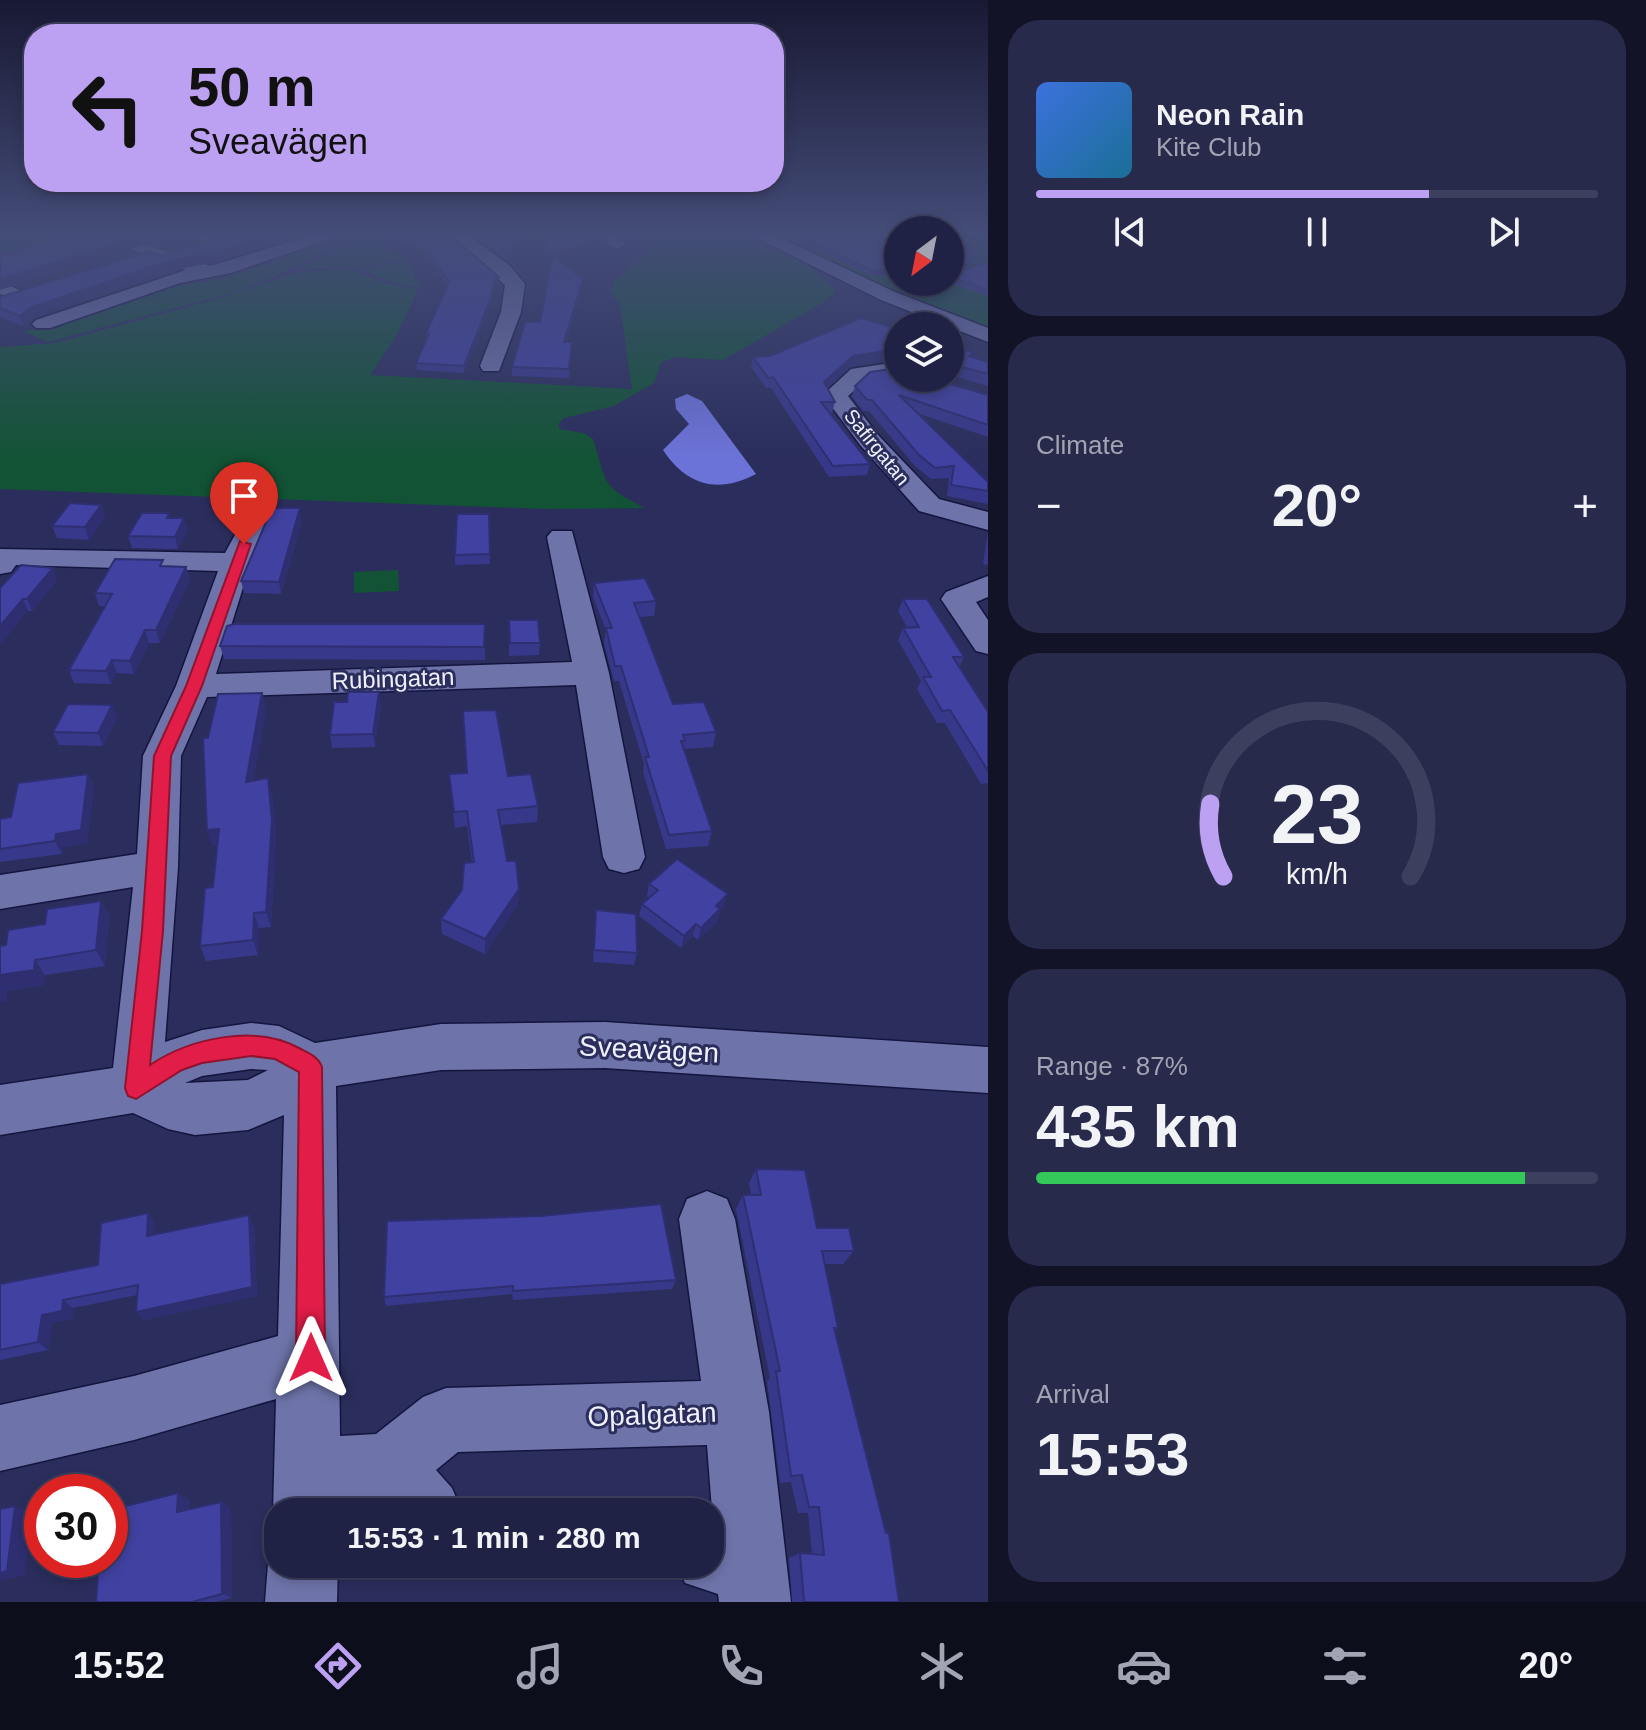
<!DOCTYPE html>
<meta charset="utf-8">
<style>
body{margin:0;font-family:Arial,sans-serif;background:#282a4c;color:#f1f3f6;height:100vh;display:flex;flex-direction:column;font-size:30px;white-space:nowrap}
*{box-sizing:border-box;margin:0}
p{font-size:26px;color:#a2a4b3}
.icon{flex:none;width:44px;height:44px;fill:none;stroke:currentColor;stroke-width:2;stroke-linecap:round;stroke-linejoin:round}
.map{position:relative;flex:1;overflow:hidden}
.side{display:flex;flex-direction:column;gap:20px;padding:20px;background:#121326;width:658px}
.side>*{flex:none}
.banner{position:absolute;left:24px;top:24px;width:760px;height:168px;border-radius:32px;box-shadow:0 4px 12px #0003,0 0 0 2px #3d3f5e;background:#bca0f2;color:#111;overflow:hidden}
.needle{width:52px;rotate:212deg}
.tools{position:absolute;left:884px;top:216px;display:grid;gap:16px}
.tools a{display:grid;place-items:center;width:80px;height:80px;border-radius:50%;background:#202245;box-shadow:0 4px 12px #0003,0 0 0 2px #3d3f5e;font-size:40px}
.speed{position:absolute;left:24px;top:1474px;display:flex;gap:16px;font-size:40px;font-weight:700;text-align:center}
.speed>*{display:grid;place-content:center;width:104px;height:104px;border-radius:50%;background:#202245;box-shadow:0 4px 12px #0003,0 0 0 2px #3d3f5e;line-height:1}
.speed .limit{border:12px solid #d22;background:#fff;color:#111}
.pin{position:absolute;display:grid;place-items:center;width:68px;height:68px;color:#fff;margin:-82px -34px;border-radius:50% 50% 50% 0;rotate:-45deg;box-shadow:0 0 8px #0007}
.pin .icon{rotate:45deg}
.me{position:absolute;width:88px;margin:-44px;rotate:0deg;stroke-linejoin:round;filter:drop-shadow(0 0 6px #0008)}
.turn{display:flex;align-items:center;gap:28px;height:168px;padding:0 32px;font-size:36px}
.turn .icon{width:104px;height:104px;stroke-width:2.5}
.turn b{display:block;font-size:56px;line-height:68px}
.big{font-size:60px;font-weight:700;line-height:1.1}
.side .widget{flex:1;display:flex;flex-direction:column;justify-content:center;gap:12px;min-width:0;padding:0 28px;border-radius:32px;background:#282a4c}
.side .dial{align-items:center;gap:0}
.dial svg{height:208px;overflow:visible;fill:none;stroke:#3d3f5e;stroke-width:7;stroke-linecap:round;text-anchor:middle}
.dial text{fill:#f1f3f6;stroke:none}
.song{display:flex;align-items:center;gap:24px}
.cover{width:96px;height:96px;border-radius:12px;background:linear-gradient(135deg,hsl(220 70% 55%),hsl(200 70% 35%))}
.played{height:8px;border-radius:4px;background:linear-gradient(90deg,#bca0f2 70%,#3d3f5e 70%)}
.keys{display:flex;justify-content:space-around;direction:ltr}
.heat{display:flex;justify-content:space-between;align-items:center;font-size:44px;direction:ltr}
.charge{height:12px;border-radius:6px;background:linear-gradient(90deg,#34c759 87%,#3d3f5e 0)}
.trip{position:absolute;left:264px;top:1498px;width:460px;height:80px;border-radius:32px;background:#202245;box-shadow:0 4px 12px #0003,0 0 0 2px #3d3f5e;font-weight:700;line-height:80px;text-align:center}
.menu{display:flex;height:128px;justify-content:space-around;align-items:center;background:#0d0e1c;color:#a2a4b3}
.menu .icon{width:56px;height:56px}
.menu .selected{color:#bca0f2}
.menu b{font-size:36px;color:#f1f3f6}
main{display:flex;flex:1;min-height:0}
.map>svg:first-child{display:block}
.green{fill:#135335}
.water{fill:#6c73d8}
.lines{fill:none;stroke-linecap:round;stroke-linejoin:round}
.minor-casing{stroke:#14143f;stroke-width:3}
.minor{fill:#6e74a9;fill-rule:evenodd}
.wall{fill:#38388a}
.shaded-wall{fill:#2e2e71}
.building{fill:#4141a1;stroke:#2e2e71;stroke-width:2}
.route{fill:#e11d48;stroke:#92132f;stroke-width:2}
.labels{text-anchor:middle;stroke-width:6;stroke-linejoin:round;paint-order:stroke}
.far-street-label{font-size:20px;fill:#eef0fc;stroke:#2b2e5c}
.street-label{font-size:24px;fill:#eef0fc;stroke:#2b2e5c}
.near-street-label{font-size:28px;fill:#eef0fc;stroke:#2b2e5c}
</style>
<main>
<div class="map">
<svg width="988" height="1602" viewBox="0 0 988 1602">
<rect width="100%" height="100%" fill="#2b2e5c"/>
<g class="green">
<path d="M0,234H69L0,254Z"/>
<path d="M346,234H357L275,276L235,292L48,342L23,331C40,327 58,337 68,318L76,321L178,286L229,277Z"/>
<path d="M363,234L406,259L352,267L297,269Z"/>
<path d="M669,234C716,234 768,237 808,265C818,272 826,283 836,291L824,302L723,360L676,357L661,362L654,383L614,406L564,418L558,424L560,429L584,433L593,439C607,484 601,486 645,508L546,509L0,489V347L55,343L220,298L297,272L348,269L385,283L418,290L396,336L370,375L632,389L620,305L610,291L615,280Z"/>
<path d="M823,234H898V282H950V234H988V328C922,309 855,277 796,242Z"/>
<path d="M407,261L419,288L387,281L360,268Z"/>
<path d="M398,570L399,591L354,593V572Z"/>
</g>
<path class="water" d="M687,394L702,401L756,474C718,494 687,486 663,450L689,424L676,409L675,399Z"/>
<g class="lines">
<defs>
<g id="minor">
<path d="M134,234H161L141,243L210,266L317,234H344L231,273L180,283L50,328H36L32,324L36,320L186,270L114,243Z"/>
<path d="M179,234H206L229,244L220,249Z"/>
<path d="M447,234H467L509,265L525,284L521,312L499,371H483L480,366L501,312L505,285Z"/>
<path d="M589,234H611L626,244L617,249Z"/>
<path d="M749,234H772L895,292L988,328V342L881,300Z"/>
<path d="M0,281L28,294L18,300L0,294Z"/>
<path d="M898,362V376L866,380L848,396L879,436L939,499L988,512V530L919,511L861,446L823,395L851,369Z"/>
<path d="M253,517L263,520L268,526L251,562L216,674L572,662L547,537L552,531H572L609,673L645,857L639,869L624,873L609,869L603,857L576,685L207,697L181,756L178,867L165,1042L202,1030L251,1023L279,1026L315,1043L441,1024L605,1022L988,1047V1093L605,1068L441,1070L336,1086L340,1436L376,1434L423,1397L446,1388L701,1381L679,1219L687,1199L707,1191L727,1199L735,1219L769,1412L791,1602H719L718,1594L685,1583L677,1564H710V1523H713L707,1445L458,1452L436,1470L452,1488L462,1512H384L374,1500L341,1503V1512H278V1524L273,1512L276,1399L134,1440L0,1471V1405L134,1376L278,1336L284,1115L248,1130L195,1135L168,1129L133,1113L0,1135V1085L113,1068L133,887L0,909V875L137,854L143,756L176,686L218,571L16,565L11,572L0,574V549L225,553L243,520ZM251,1069L268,1070L248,1080L185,1083L202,1076Z"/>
<path d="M988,576V597L976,602L988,620V654L976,651L941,599L946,592Z"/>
<path d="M278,1540V1564H338L337,1602H265L268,1564Z"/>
</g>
</defs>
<use href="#minor" class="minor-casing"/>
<use href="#minor" class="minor"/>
</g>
<g class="wall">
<path d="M73,234H206L159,248L144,245L5,254Z"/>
<path d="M210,234H279L281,242L220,261L168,271L35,317L23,326L0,317V297L160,256L214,239L215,237Z"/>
<path d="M391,234H449L499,277V284L495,285L490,307L464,373L417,370L416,363L426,340V334L447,286L423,251Z"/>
<path d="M472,234H519L509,261Z"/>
<path d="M616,234H649L627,241Z"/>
<path d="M808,234H898V272L871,276L802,241L803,237L811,235Z"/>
<path d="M950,245L978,254L964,270L988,262V296L948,282H950Z"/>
<path d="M606,247L559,260L583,288L566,342H572L569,378L512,376V367L540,322L552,262L544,264V256Z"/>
<path d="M898,329V359L851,366L827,388L835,402L832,413H829L870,464L867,475L829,477L771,388H766L751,367L753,357L770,356Z"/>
<path d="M950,345L973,358L988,362V386L950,375Z"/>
<path d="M855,386L988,395V437L917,413L988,482V504L947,496L949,478L931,479L915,466L869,411H863L852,396Z"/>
<path d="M101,505L105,517L89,540L57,538L52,526Z"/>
<path d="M489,514L490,564L455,565V555Z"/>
<path d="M170,518L188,530L178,549L132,548L128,536Z"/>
<path d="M302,521L281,594L244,593L241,581Z"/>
<path d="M988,531V565L983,564Z"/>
<path d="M165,567H186L190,580L160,643H149L134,674L117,673L111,684L74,683L69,670L105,606H99L95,593Z"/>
<path d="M57,580L32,611H28L0,588Z"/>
<path d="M594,583L656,601L654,616L639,617L673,704L716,732L713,747L684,749L712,831L708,846L666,849L643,772L644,764L619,681H614L604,643L606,630L593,597Z"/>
<path d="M903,599L964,657L959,667L988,712V783L981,784L945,723H937L917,689L921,681L898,640L903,628L907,627L898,611Z"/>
<path d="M509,620L540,643L539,655L509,656Z"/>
<path d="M485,624V660L224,659L220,646Z"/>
<path d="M112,705L117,718L103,746L59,745L53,732Z"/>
<path d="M381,705L375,747L332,748L330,735Z"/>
<path d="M266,709L253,781L272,794L276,835L271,927L259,928L258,955L206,961L200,946L213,887L217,845L212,846L207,830L208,738Z"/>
<path d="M88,774L94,786L87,843L63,847L62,854L0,862V819L11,817Z"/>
<path d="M449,774L508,776L538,806L537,822L501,825L507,861L518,904L485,954L442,934L441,919L462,890L472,862L467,826L455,828Z"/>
<path d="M649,884L724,907L720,910L717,922L698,940L693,936L681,948L639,916L642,904L649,898L647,896Z"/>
<path d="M101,901L109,917L105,966L45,975L43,985L7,991L6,1001V945L45,924Z"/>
<path d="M596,910L637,953L634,965L593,962Z"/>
<path d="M756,1169L817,1228L854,1251L843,1264H824L838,1328L835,1331L899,1602H792L789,1558L800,1553L812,1554L808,1513H798L791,1482L780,1483L767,1381L770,1378L736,1209L743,1195H751L749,1183Z"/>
<path d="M148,1213L155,1223L154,1235L254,1225L257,1296L144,1320L136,1312L137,1295L73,1308L72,1319L52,1323L48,1350L0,1360V1284L98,1265Z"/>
<path d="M387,1221L676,1280L672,1289L513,1300L512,1294L386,1306L384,1297Z"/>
<path d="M190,1500L189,1509L221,1502L231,1508L232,1598L215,1602H96Z"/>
</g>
<g class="shaded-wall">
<path d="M174,234H206L159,248L157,239Z"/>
<path d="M277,234H279L281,242L220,261L168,271L35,317L23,326L20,316L32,307L166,262Z"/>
<path d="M517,234H519L509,261V255Z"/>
<path d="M627,234H649L627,241Z"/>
<path d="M142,236L144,245L0,290V279Z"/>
<path d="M607,239L606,247L544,264V256Z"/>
<path d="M979,249L978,254L958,276L960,271Z"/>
<path d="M898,267V272L871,276L873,271Z"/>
<path d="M499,277V284L495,285L490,307L464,373V366L495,278Z"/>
<path d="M583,279V288L563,351L564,342Z"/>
<path d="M898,349V359L851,366L821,393L824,382L853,356Z"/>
<path d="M101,505L105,517L89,540L85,527Z"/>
<path d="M300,508L302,521L281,594L279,582Z"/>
<path d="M184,518L188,530L178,549L175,537Z"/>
<path d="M186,567L190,580L160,643L156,630Z"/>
<path d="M53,568L57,580L32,611L27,599Z"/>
<path d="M23,599L28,611L0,645V626Z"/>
<path d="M145,630L149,643L134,674L130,661Z"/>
<path d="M112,660L117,673L111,684L106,671Z"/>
<path d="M379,692L381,705L375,747L373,734Z"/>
<path d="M262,693L266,709L250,797L246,782Z"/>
<path d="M112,705L117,718L103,746L98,733Z"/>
<path d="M88,774L94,786L87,843L63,847L62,854L55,841L56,834Z"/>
<path d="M268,778L272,794L276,835L271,927L266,912Z"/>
<path d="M219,829L224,844L212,846L207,830Z"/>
<path d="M519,889L518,904L485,954V939Z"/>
<path d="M728,894L724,907L720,910L717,922L698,940L701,928L716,906Z"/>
<path d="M101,901L109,917L105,966L96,950Z"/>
<path d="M254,913L259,928L258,955L253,940Z"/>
<path d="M696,924L693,936L681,948L684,936Z"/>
<path d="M35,960L45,975L43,985L7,991L6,1001L0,1002V975Z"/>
<path d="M148,1213L155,1223L154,1246L147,1236Z"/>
<path d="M249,1215L254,1225L257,1296L144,1320L136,1312Z"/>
<path d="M63,1300L73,1308L72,1319L52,1323L48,1350L38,1342L42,1315Z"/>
<path d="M178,1493L190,1500L189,1518L177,1512Z"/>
<path d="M221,1502L231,1508L232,1598L222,1594Z"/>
<path d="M15,1506L32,1512L25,1575L0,1581V1573Z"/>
</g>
<g class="building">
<path d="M73,234H174L157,239L142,236L0,279V252L5,254Z"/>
<path d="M218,234H277L218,252L166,262L32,307L20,316L0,308V297L150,251L160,256L214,239Z"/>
<path d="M402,234H449L499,277L495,278L490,300L464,366L416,363L429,334H426L449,282L423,245Z"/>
<path d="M480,234H517L509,255Z"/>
<path d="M550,234H597L607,239L544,256Z"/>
<path d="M816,234H898V267L873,271L803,237Z"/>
<path d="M950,245L979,249L960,271L988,262V290L950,277Z"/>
<path d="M553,255L583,279L564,342H572L569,369L512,367L525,322H540Z"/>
<path d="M861,318L898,329V349L853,356L824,382L835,402H821L870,464L833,466L773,377L768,378L753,357L770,356Z"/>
<path d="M950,345L975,353L969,356L988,362V374L954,365H950Z"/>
<path d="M898,368V378H929L988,395V425L899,395L988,482V491L951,485L954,466L935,468L919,455L872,400H867L855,386L870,372Z"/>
<path d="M70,503L101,505L85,527L52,526Z"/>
<path d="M272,508H300L279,582L241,581Z"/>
<path d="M142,513H169L167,518H184L175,537L128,536Z"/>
<path d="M457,514H489L490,554L455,555Z"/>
<path d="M115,559L163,560L160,566L186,567L156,630H145L130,661L112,660L106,671L69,670L112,594L95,593Z"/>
<path d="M21,565L53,568L27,599H23L0,626V588Z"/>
<path d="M645,578L656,601L634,603L673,704L704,702L716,732L683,735L685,741H681L712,831L669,835L645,757H649L621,666H615L606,628H612L594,583Z"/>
<path d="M903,599H927L964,657H953L988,712V771L950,710L942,711L923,677H931L903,628L919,627Z"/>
<path d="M509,620H538L540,643H510Z"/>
<path d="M234,624H485L484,647L220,646L227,626Z"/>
<path d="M348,692H379L373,734L330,735L334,702H347Z"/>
<path d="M262,693L246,782L268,778L272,820L266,912L254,913L253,940L200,946L205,888L213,887L219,829L207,830L203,738H208L218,694Z"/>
<path d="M68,704L112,705L98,733L53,732Z"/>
<path d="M496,710L508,776L531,774L538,806L498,810L507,861H516L519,889L485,939L441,919L462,890L464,863L474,862L467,811L454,812L449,774L467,773L463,711Z"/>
<path d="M88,774L81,830L56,834L55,841L0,849V819L11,817L18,783Z"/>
<path d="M677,859L728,894L716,906L720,909L701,928L696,924L684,936L642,904L658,890L649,884Z"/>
<path d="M101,901L96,950L35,960L34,970L0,975V946L6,945L8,930L45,924L47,909Z"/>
<path d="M596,910L636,914L637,953L594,950Z"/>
<path d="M756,1169L805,1170L817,1228H849L854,1251H822L838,1328H834L886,1533H889L899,1602H804L800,1553L824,1555L819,1507H809L802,1475L791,1476L776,1371H780L743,1195H761Z"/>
<path d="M661,1204L676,1280L513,1291V1286L384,1297L387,1221L541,1216Z"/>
<path d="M148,1213L147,1236L249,1215L252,1287L136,1312L138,1285L63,1300L62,1311L42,1315L38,1342L0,1350V1284L98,1265L101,1223Z"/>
<path d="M178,1493L177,1512L221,1502L222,1594L192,1602H96L99,1560H110V1510Z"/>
<path d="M15,1506L7,1571L0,1573V1509Z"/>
</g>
<linearGradient id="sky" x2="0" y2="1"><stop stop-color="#181933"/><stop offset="0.51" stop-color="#444c78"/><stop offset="1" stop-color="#444c78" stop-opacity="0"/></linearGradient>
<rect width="988" height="458" fill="url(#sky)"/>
<path class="route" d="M240,541L251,544L202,686L171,756L163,931L150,1065C190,1038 255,1024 299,1048C308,1053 318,1056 322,1067L325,1358L321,1368L311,1372L301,1368L296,1358L299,1072L275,1059L251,1056L202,1063L182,1070L136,1099L128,1096L125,1088L142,931L154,756L186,686Z"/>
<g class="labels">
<g class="far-street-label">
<text transform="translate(877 447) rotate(51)" y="7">Safirgatan</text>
</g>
<g class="street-label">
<text transform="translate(393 679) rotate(-2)" y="8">Rubingatan</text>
</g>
<g class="near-street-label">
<text transform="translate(649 1049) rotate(3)" y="10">Sveavägen</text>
<text transform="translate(652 1414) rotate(-2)" y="10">Opalgatan</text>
</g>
</g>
</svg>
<div class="tools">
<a><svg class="needle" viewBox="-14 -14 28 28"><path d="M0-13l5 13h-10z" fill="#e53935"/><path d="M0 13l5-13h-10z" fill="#a2a4b3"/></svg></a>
<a><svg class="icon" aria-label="layers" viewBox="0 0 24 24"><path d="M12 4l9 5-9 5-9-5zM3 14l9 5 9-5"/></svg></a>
</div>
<div class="speed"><div class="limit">30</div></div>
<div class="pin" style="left:244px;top:544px;background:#d93025"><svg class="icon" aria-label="arrive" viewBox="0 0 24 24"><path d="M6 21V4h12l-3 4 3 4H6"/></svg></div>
<svg class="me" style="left:311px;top:1358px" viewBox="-20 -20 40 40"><path d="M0-17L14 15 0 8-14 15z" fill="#e11d48" stroke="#fff" stroke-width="4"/></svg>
<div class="trip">15:53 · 1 min · 280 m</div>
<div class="banner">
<div class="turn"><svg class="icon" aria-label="left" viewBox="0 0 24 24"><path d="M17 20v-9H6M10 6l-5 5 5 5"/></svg><div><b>50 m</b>Sveavägen</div></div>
</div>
</div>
<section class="side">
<div class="widget">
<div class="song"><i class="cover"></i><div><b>Neon Rain</b><p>Kite Club</p></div></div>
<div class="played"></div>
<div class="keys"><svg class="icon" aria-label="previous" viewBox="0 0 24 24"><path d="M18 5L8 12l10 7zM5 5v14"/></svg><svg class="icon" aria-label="pause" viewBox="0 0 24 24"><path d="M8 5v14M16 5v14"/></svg><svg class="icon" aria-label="next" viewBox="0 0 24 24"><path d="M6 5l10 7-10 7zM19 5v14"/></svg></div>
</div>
<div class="widget"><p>Climate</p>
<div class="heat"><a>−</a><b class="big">20°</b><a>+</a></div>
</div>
<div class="widget dial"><svg viewBox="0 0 100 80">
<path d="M14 69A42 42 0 1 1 86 69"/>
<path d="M14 69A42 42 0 0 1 9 41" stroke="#bca0f2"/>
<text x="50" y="56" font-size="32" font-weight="700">23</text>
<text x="50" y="72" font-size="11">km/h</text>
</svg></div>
<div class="widget"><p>Range · 87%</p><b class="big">435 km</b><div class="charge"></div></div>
<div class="widget"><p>Arrival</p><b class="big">15:53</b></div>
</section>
</main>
<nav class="menu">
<b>15:52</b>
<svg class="icon selected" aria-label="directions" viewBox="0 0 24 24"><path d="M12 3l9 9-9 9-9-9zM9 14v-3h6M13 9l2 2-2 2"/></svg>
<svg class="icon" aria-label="music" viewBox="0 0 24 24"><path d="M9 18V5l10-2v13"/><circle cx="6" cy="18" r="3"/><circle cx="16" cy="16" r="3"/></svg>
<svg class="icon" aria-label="phone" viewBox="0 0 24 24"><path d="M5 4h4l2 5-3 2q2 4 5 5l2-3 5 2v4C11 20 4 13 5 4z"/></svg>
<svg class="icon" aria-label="climate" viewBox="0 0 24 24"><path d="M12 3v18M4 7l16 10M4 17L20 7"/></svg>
<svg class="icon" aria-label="car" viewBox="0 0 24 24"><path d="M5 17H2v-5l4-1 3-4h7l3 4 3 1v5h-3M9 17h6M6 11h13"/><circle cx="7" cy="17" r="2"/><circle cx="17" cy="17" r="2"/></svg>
<svg class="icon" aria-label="filters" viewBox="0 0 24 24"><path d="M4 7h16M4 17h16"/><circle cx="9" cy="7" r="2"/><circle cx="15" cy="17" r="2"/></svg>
<b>20°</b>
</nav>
